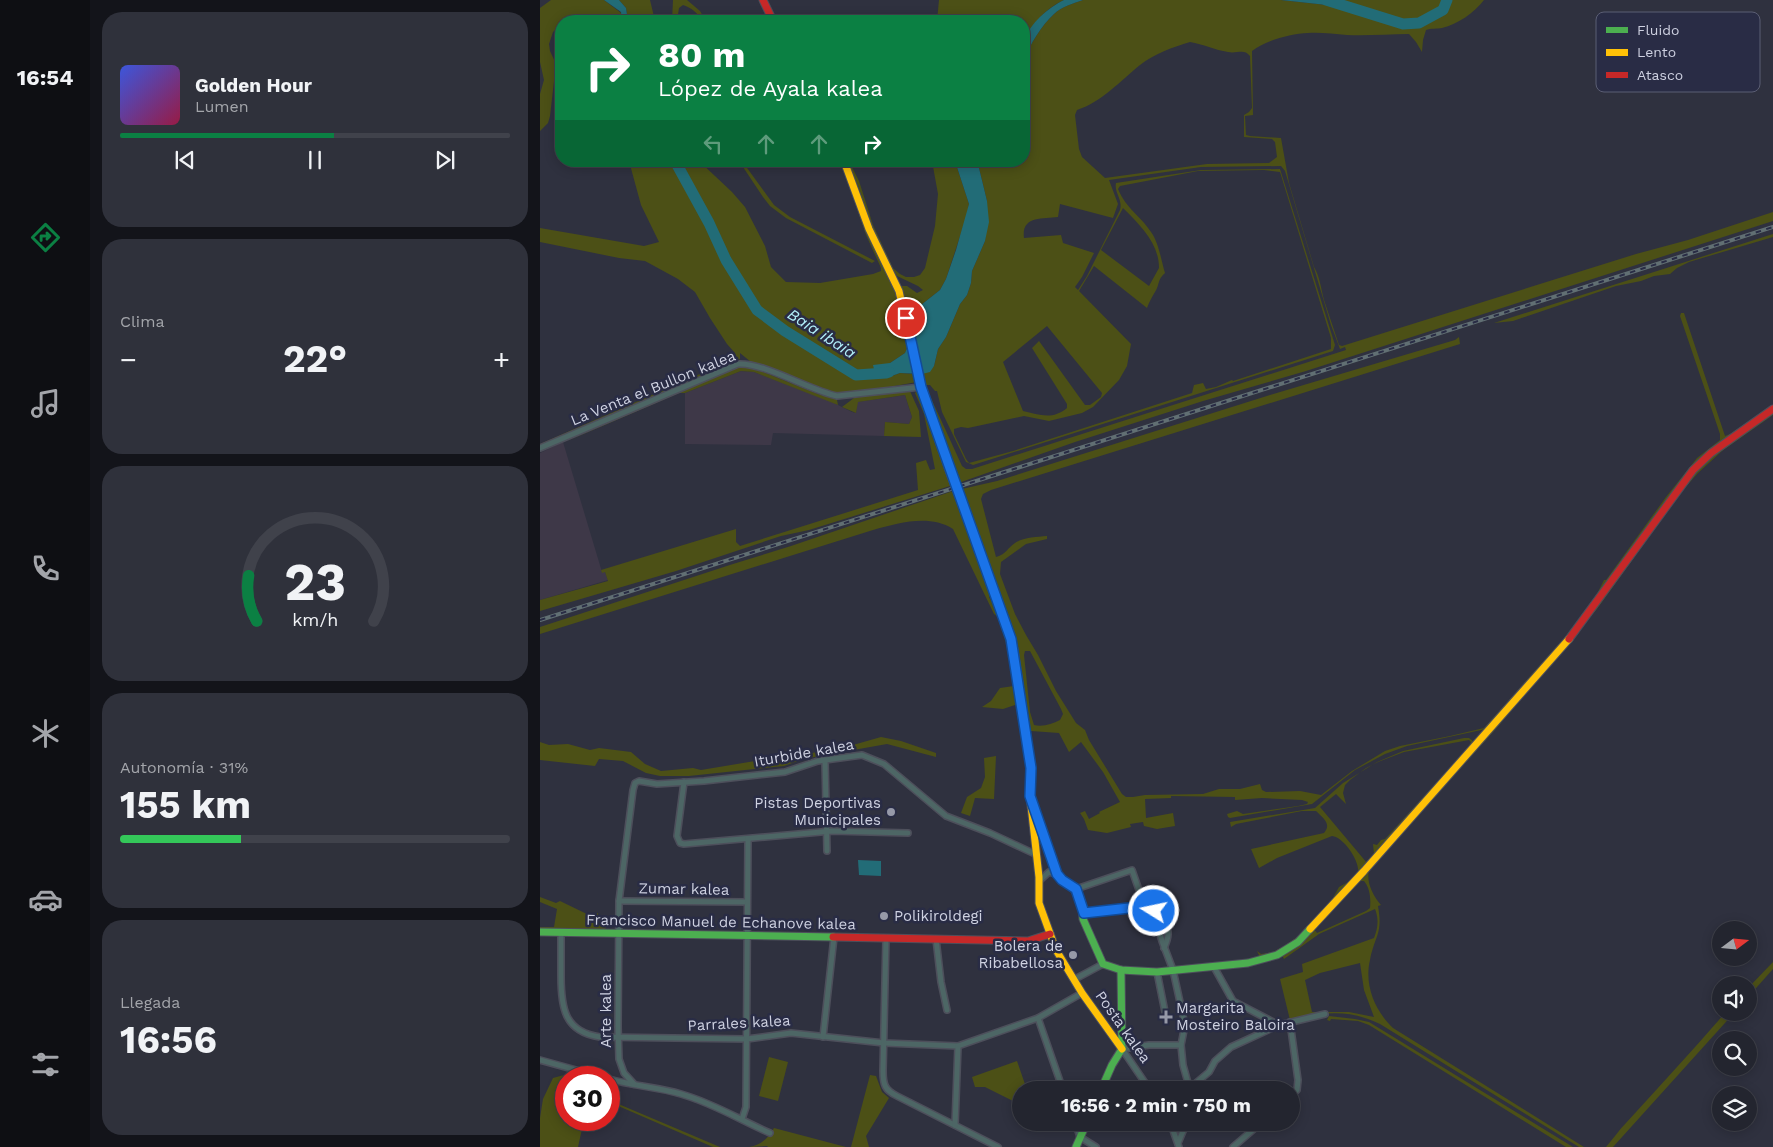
<!DOCTYPE html>
<html lang="es">
<meta charset="utf-8">
<style>
body{margin:0;font-family:"Work Sans",sans-serif;background:#2f313b;color:#f1f3f6;height:100vh;display:flex;flex-direction:column;font-size:19px;white-space:nowrap}
*{box-sizing:border-box;margin:0}
p{font-size:16px;color:#a3a5aa}
.icon{flex:none;width:28px;height:28px;fill:none;stroke:currentColor;stroke-width:2;stroke-linecap:round;stroke-linejoin:round}
.map{position:relative;flex:1;overflow:hidden}
.sheet{display:flex;flex-direction:column;gap:12px;padding:12px;background:#13141a;width:450px}
.sheet>*{flex:none}
.top-card{position:absolute;left:15px;top:15px;width:475px;height:152px;border-radius:20px;box-shadow:0 2px 12px #0003,0 0 0 1px #40424b;background:#0b8043;color:#fff;overflow:hidden}
.needle{width:32px;rotate:74deg}
.tools{position:absolute;left:1172px;top:921px;display:grid;gap:10px}
.tools a{display:grid;place-items:center;width:45px;height:45px;border-radius:50%;background:#23252f;box-shadow:0 2px 12px #0003,0 0 0 1px #40424b;font-size:25px}
.speed{position:absolute;left:15px;top:1066px;display:flex;gap:10px;font-size:25px;font-weight:700;text-align:center}
.speed>*{display:grid;place-content:center;width:65px;height:65px;border-radius:50%;background:#23252f;box-shadow:0 2px 12px #0003,0 0 0 1px #40424b;line-height:1}
.speed .limit{border:8px solid #d22;background:#fff;color:#111}
.pin{position:absolute;display:grid;place-items:center;width:42px;height:42px;color:#fff;margin:-21px;border:2px solid #fff;border-radius:50%;box-shadow:0 1px 5px #0007}
.me{position:absolute;width:55px;margin:-28px;rotate:280deg;stroke-linejoin:round;filter:drop-shadow(0 0 4px #0008)}
.turn{display:flex;align-items:center;gap:18px;height:105px;padding:0 20px;font-size:22px}
.turn .icon{width:65px;height:65px;stroke-width:2.5}
.turn b{display:block;font-size:35px;line-height:42px}
.lanes{display:flex;align-items:center;height:48px;padding:0 20px;background:#0003;justify-content:center;gap:25px;direction:ltr}
.lanes .off{opacity:.35}
.big{font-size:38px;font-weight:700;line-height:1.1}
.sheet .widget{flex:1;display:flex;flex-direction:column;justify-content:center;gap:8px;min-width:0;padding:0 18px;border-radius:20px;background:#2f313b}
.sheet .dial{align-items:center;gap:0}
.dial svg{height:130px;overflow:visible;fill:none;stroke:#40424b;stroke-width:7;stroke-linecap:round;text-anchor:middle}
.dial text{fill:#f1f3f6;stroke:none}
.song{display:flex;align-items:center;gap:15px}
.cover{width:60px;height:60px;border-radius:8px;background:linear-gradient(135deg,hsl(230 70% 55%),hsl(340 70% 35%))}
.played{height:5px;border-radius:2px;background:linear-gradient(90deg,#0b8043 55%,#40424b 55%)}
.keys{display:flex;justify-content:space-around;direction:ltr}
.heat{display:flex;justify-content:space-between;align-items:center;font-size:28px;direction:ltr}
.charge{height:8px;border-radius:4px;background:linear-gradient(90deg,#34c759 31%,#40424b 0)}
.trip{position:absolute;left:472px;top:1081px;width:288px;height:50px;border-radius:25px;background:#23252f;box-shadow:0 2px 12px #0003,0 0 0 1px #40424b;font-weight:700;line-height:50px;text-align:center}
main{display:flex;flex:1;min-height:0}
.menu{display:flex;flex-direction:column;width:90px;justify-content:space-around;align-items:center;background:#0e0f13;color:#a3a5aa}
.menu .icon{width:35px;height:35px}
.menu .current{color:#0b8043}
.menu b{font-size:22px;color:#f1f3f6}
.map>svg:first-child{display:block}
.industrial{fill:#3e3848}
.green{fill:#4c5016;fill-rule:evenodd}
.water{fill:#226c77}
.lines{fill:none;stroke-linecap:round;stroke-linejoin:round}
.river{stroke:#226c77;stroke-width:11}
.street-casing{stroke:#4d4f5b;stroke-width:8}
.fast-casing{stroke:#4d4f5b;stroke-width:9}
.slow-casing{stroke:#4d4f5b;stroke-width:9}
.jam-casing{stroke:#4d4f5b;stroke-width:9}
.street{stroke:#4d6665;stroke-width:5}
.fast{stroke:#4caf50;stroke-width:7}
.slow{stroke:#ffc107;stroke-width:7}
.jam{stroke:#c62828;stroke-width:7}
.rail-casing{stroke:#616f73;stroke-width:4}
.rail{stroke:#292c45;stroke-width:2;stroke-dasharray:5.5;stroke-linecap:butt}
.fast-bridge-casing{stroke:#4d4f5b;stroke-width:9;stroke-linecap:butt}
.fast-bridge{stroke:#4caf50;stroke-width:7}
.route-casing{stroke:#114b97;stroke-width:12}
.route{stroke:#1a73e8;stroke-width:9}
.poi-dot{fill:#9699a8;stroke:#292c45;stroke-width:2}
.labels{text-anchor:middle;stroke-width:5;stroke-linejoin:round;paint-order:stroke}
.street-label{font-size:15px;fill:#ced1e1;stroke:#292c45}
.poi-label{font-size:15px;fill:#ced1e1;stroke:#292c45;text-anchor:end}
.water-label{font-size:16px;font-style:italic;fill:#b2f0fa;stroke:#292c45}
.key{fill:#292c45;stroke:#5b5e74;stroke-width:1}
.key-label{font-size:14px;fill:#ced1e1}
</style>
<main>
<nav class="menu">
<b>16:54</b>
<svg class="icon current" aria-label="directions" viewBox="0 0 24 24"><path d="M12 3l9 9-9 9-9-9zM9 14v-3h6M13 9l2 2-2 2"/></svg>
<svg class="icon" aria-label="music" viewBox="0 0 24 24"><path d="M9 18V5l10-2v13"/><circle cx="6" cy="18" r="3"/><circle cx="16" cy="16" r="3"/></svg>
<svg class="icon" aria-label="phone" viewBox="0 0 24 24"><path d="M5 4h4l2 5-3 2q2 4 5 5l2-3 5 2v4C11 20 4 13 5 4z"/></svg>
<svg class="icon" aria-label="climate" viewBox="0 0 24 24"><path d="M12 3v18M4 7l16 10M4 17L20 7"/></svg>
<svg class="icon" aria-label="car" viewBox="0 0 24 24"><path d="M5 17H2v-5l4-1 3-4h7l3 4 3 1v5h-3M9 17h6M6 11h13"/><circle cx="7" cy="17" r="2"/><circle cx="17" cy="17" r="2"/></svg>
<svg class="icon" aria-label="filters" viewBox="0 0 24 24"><path d="M4 7h16M4 17h16"/><circle cx="9" cy="7" r="2"/><circle cx="15" cy="17" r="2"/></svg>
</nav>
<section class="sheet">
<div class="widget">
<div class="song"><i class="cover"></i><div><b>Golden Hour</b><p>Lumen</p></div></div>
<div class="played"></div>
<div class="keys"><svg class="icon" aria-label="previous" viewBox="0 0 24 24"><path d="M18 5L8 12l10 7zM5 5v14"/></svg><svg class="icon" aria-label="pause" viewBox="0 0 24 24"><path d="M8 5v14M16 5v14"/></svg><svg class="icon" aria-label="next" viewBox="0 0 24 24"><path d="M6 5l10 7-10 7zM19 5v14"/></svg></div>
</div>
<div class="widget"><p>Clima</p>
<div class="heat"><a>−</a><b class="big">22°</b><a>+</a></div>
</div>
<div class="widget dial"><svg viewBox="0 0 100 80">
<path d="M14 69A42 42 0 1 1 86 69"/>
<path d="M14 69A42 42 0 0 1 9 41" stroke="#0b8043"/>
<text x="50" y="56" font-size="32" font-weight="700">23</text>
<text x="50" y="72" font-size="11">km/h</text>
</svg></div>
<div class="widget"><p>Autonomía · 31%</p><b class="big">155 km</b><div class="charge"></div></div>
<div class="widget"><p>Llegada</p><b class="big">16:56</b></div>
</section>
<div class="map">
<svg width="1233" height="1147" viewBox="0 0 1233 1147">
<rect width="100%" height="100%" fill="#2f313f"/>
<g class="industrial">
<path d="M201,371L214,372L288,400L312,412L316,413L317,402L365,395L372,417L369,424L345,422L344,436L233,433L231,445L145,444V393Z"/>
<path d="M23,442L62,572H65L68,580L0,600V453Z"/>
</g>
<g class="green">
<path d="M11,0H64L81,13L82,21H53L44,16L21,21V24L13,32L9,44L10,51L16,64L10,116L8,123L0,131V94L4,80L0,62V8Z"/>
<path d="M79,0H110L115,21H88L86,8Z"/>
<path d="M133,0H147L160,11L166,21H162C158,13 152,8 143,5L139,8L137,21H132Z"/>
<path d="M399,0H524C503,10 495,22 484,42V21H397Z"/>
<path d="M543,0H741L796,6L802,0H944C934,13 918,24 902,28C897,29 891,28 886,30L883,40L882,52L876,42L869,34C848,34 827,36 807,35C794,34 780,32 768,33C750,34 726,40 712,51L713,115L705,116L706,135L710,136L741,138L749,183L774,267C780,277 781,289 784,300C789,315 794,330 799,345L802,346L1096,254L1148,240L1233,212V221L766,371L663,401L535,442L410,486L269,530L241,536L136,571L0,611V600L68,581L65,572L62,573L61,570L196,529V542L200,546L378,490L376,463L386,460L390,470L395,469L384,414L375,393L377,391L409,480L416,477L389,400L391,398L422,466L426,469H432L806,350L805,347L800,349L791,325L745,171L741,166L661,167L569,180L578,204L573,218L520,204L518,217C502,219 481,216 484,238L521,235L523,243L554,253L542,277L535,287L538,290L547,276L580,210C583,199 574,193 576,183L661,170L740,169L795,345L793,351L433,465L426,462L402,412L397,391H395L390,385H385L382,383L380,374L394,366L398,349L406,337L420,304L427,295L431,283L432,271L445,241L447,201L439,168L442,161H484V61C490,44 501,26 514,14C521,7 534,3 543,0ZM650,42C663,44 675,50 688,52C697,54 704,48 710,56L712,108L709,112L704,115V137L732,139L735,142L737,157L729,163L667,164L565,178L542,157L539,149L535,115L537,110C562,102 580,81 600,65C614,54 633,47 650,42ZM724,170L740,172L791,338V349L693,381L692,380L676,387L666,389L663,383L654,385L652,393L473,451L429,463L426,459L414,434V429L421,427L428,428L484,416L509,421L542,413L553,407L579,380L587,366L591,344L539,291L554,266L607,308C609,302 612,297 615,292C620,284 617,280 625,273C621,260 619,243 611,232C600,215 587,210 578,189L580,186L658,171ZM583,208C600,225 619,243 619,268L609,286L561,250ZM507,326L562,393L561,397L550,405H545L499,341L492,348L527,404V408C513,420 499,415 483,411L463,362Z"/>
<path d="M89,161H159L192,192L205,207L225,246L231,267L246,282L280,283L333,274L341,271V268L326,235L306,176L299,161H301L330,238L361,286H367L377,293L383,290L378,286L357,276L350,265L333,234L318,186L307,161H309L319,181L333,225L353,268L360,274L366,277H374L380,275L385,268L395,226L398,194L392,161H415L429,204L427,215L406,279L400,290L381,305L373,339L369,343L365,353L350,363L346,378L360,373L375,374L377,382L315,393H291L211,362L200,353V359L0,446V444L192,360L196,357L195,353L187,344L170,318L155,292L138,279L105,261L79,258L0,242V228L104,246L119,242L101,205Z"/>
<path d="M199,161H202L234,205L250,217L335,261L332,263L246,218L230,206L223,197Z"/>
<path d="M1233,234V237L1149,262L1137,268L1130,274L1114,276L1101,281L1076,286L973,321L954,323Z"/>
<path d="M1141,313H1144L1185,436L1190,434L1233,405V407L1162,457L1030,635L946,729L867,746L845,754L815,770L772,804L690,818L688,817L687,814L697,811L703,814L758,806L767,804L768,802L762,800L722,798L695,800V797L631,796V798L605,799L606,818L633,813L635,826L617,829L604,826L603,822L590,824L591,827L567,833L548,830L544,819L540,813L545,811L549,819L560,813L559,812L580,802L563,772L541,742L529,752L519,733L491,731L487,712H485L476,640L425,500L417,503L452,594L449,597C452,603 457,608 459,614C472,642 474,673 478,704L463,709L442,707L451,701L460,688L474,686L469,653L458,617L454,614L413,529C389,514 359,523 333,530L0,634V627L193,564L251,546L413,491L457,481L730,395L915,340L919,337L920,344L451,490L443,494L441,499L456,557C467,554 467,548 475,543C484,537 497,537 507,536V539L486,544L461,562L460,574L475,614L486,635L498,655L516,691L536,723L545,730L549,740L582,794L586,797H593L605,795L663,794L679,789H700L720,784L722,790L726,792L760,791L781,795L812,771L845,751L860,746L910,736L944,728L1026,636L1055,598L1064,580H1066L1126,497L1157,458L1180,440V434L1140,316ZM485,651H490L521,709L523,714L520,720C512,724 503,727 494,725L490,712L484,655Z"/>
<path d="M205,366L213,368L278,394L295,399L297,400L298,405L214,372L201,371L145,393H139L23,443L193,368Z"/>
<path d="M369,389L379,411L381,437L344,436L345,422L369,424L372,417L365,395L318,402L316,413L302,407L314,398Z"/>
<path d="M1233,412V415L1182,451L1158,473L1142,491L1057,609L955,730L829,870C826,882 833,896 841,905L838,906C843,934 835,935 830,960C824,985 835,1011 853,1028L1044,1147H1039L840,1024C809,1009 783,1012 750,1020L740,979L763,972L762,964L834,938C838,928 839,919 835,909L779,934L744,959L742,955L774,929L777,933L826,911L830,908C831,899 830,888 824,881H818L986,690L1144,484L1165,460ZM820,963L824,990L834,1017L809,1012H772L765,980L780,973Z"/>
<path d="M341,737L361,741L396,753V757L347,744L263,759L244,766L149,776H120L106,773L83,761L59,759L55,766L0,760V742L9,745L28,744L50,750L59,748L91,752L105,764L121,771L153,768L161,770L215,761L243,762L266,754L306,747Z"/>
<path d="M924,738H929L934,742L837,853L834,854L833,844L837,845L841,840L845,839L928,748L931,742L929,740L864,752L838,762L826,768L810,780L805,785L803,793L806,804L796,794L780,807L827,863L762,935L741,950L720,957L717,951L721,954L733,952L744,946L763,933L790,903L799,887L808,882L818,872C820,862 804,837 792,836L737,858L719,868L711,849L784,833C792,824 783,818 776,811H762L696,824L691,827L690,822L775,808L803,783L837,762L863,751Z"/>
<path d="M456,756L454,799L435,798L430,816L421,813L427,797L441,788L445,777L444,758Z"/>
<path d="M0,897L16,903L20,901L51,916L58,913V917L68,923L65,929L60,930L0,929V927H14L17,909L0,902Z"/>
<path d="M1233,962V969L1209,996V987Z"/>
<path d="M1185,1013H1194L1073,1147H1066C1073,1139 1079,1130 1086,1123C1119,1087 1153,1050 1185,1013Z"/>
<path d="M789,1016L815,1019L829,1022L1033,1147H1026L829,1025L818,1021L791,1019L790,1021L787,1020Z"/>
<path d="M229,1057L248,1062L238,1101L219,1096Z"/>
<path d="M477,1061L487,1090H481V1105L445,1087H435L432,1077Z"/>
<path d="M24,1075L27,1077L26,1120H44L38,1147H0V1118L3,1099L13,1078Z"/>
<path d="M330,1075L336,1076L342,1092L349,1098L326,1136L329,1147H311Z"/>
<path d="M69,1100L180,1147H173L69,1102Z"/>
<path d="M234,1128L306,1147H228L227,1146L209,1147C222,1145 228,1138 234,1128Z"/>
</g>
<g class="water">
<path d="M64,0H79L86,8L88,21H82L81,12Z"/>
<path d="M524,0H543C534,3 521,7 514,14C501,26 490,44 484,61C484,55 482,47 484,41C490,23 508,8 524,0Z"/>
<path d="M741,0H802L796,6Z"/>
<path d="M415,161H442L439,168L447,201L449,222L445,241L432,271L431,283L427,295L420,304L406,337L398,349L394,366L390,372L382,374L360,373L346,378H336L333,365L350,363L365,353L369,343L373,339L381,305L400,290L406,279L416,250L429,204Z"/>
<path d="M318,860L341,861V876L319,875Z"/>
</g>
<g class="lines">
<g class="river">
<path d="M786,0L863,24L879,23L903,10L907,0"/>
<path d="M135,161L169,223L186,260L217,310L245,331L316,375L346,373L349,372"/>
</g>
<defs>
<g id="street">
<path d="M0,448L198,364C223,362 269,390 297,396L381,387"/>
<path d="M285,760L287,851"/>
<path d="M144,782L137,836L140,843L144,844L292,831L368,833"/>
<path d="M499,881L509,872L517,874"/>
<path d="M536,889L592,870L600,893L607,906L613,911L622,941L633,970L645,1025L641,1045L643,1065L650,1090"/>
<path d="M79,901L207,902"/>
<path d="M544,913C561,911 607,900 621,911C624,913 625,918 626,921C629,932 629,937 624,948"/>
<path d="M21,933C21,947 21,962 21,976C21,1007 24,1032 60,1037L207,1039L251,1033L344,1043L418,1046L498,1018L542,993"/>
<path d="M346,938L343,1071C343,1085 345,1090 357,1096L458,1147"/>
<path d="M396,939L401,982L407,1010"/>
<path d="M674,967L693,1001L739,1025L785,1014"/>
<path d="M617,972L625,1012"/>
<path d="M535,979L563,964"/>
<path d="M498,1018L523,1090"/>
<path d="M750,1022L758,1080L757,1090L751,1096"/>
<path d="M283,1037L294,937"/>
<path d="M0,1060L65,1078"/>
<path d="M69,1079C93,1086 118,1087 141,1094C173,1103 200,1120 230,1133"/>
<path d="M94,1084L84,1073L79,1059L78,1027L79,901L93,790L95,783L99,781L117,784L164,781L245,772L278,761L322,755L344,764L406,816L450,833L495,854"/>
<path d="M650,1088L669,1072L675,1061L691,1047L739,1025"/>
<path d="M610,1090L582,1049L609,1045H641"/>
<path d="M202,1119L206,1107L208,839"/>
<path d="M535,1122L540,1137L556,1147"/>
<path d="M630,1122L639,1147"/>
<path d="M415,1125L418,1046"/>
<path d="M638,1143L647,1122"/>
<path d="M693,1147L722,1122"/>
</g>
<g id="fast">
<path d="M389,412L411,476"/>
<path d="M422,505L468,628L474,649L486,731"/>
<path d="M490,796L517,874L538,893L542,904L543,919L563,964L581,970L617,972L708,963L737,955L758,942L770,929"/>
<path d="M0,932L293,937"/>
<path d="M581,970L582,1049"/>
<path d="M561,1090L572,1065L582,1049"/>
<path d="M536,1147L547,1122"/>
</g>
<g id="slow">
<path d="M304,161L329,229L359,291L381,387L389,412"/>
<path d="M486,731L491,769L490,796L499,877V903L516,950L542,993L582,1049"/>
<path d="M770,929L824,871L1029,639"/>
</g>
<g id="jam">
<path d="M223,0L233,21"/>
<path d="M1029,639L1153,470L1171,453L1233,409"/>
<path d="M293,937L488,941L510,934"/>
</g>
</defs>
<use href="#street" class="street-casing"/>
<use href="#fast" class="fast-casing"/>
<use href="#slow" class="slow-casing"/>
<use href="#jam" class="jam-casing"/>
<use href="#street" class="street"/>
<use href="#fast" class="fast"/>
<use href="#slow" class="slow"/>
<use href="#jam" class="jam"/>
<defs>
<path id="rail" d="M0,620L1233,227"/>
</defs>
<use href="#rail" class="rail-casing"/>
<use href="#rail" class="rail"/>
<defs>
<path id="fast-bridge" d="M411,476L422,505"/>
</defs>
<use href="#fast-bridge" class="fast-bridge-casing"/>
<use href="#fast-bridge" class="fast-bridge"/>
</g>
<g class="lines">
<defs>
<path id="route" d="M366,318L381,387L471,639L491,768L490,796L517,874L522,880L536,889L544,913L607,906L614,911"/>
</defs>
<use href="#route" class="route-casing"/>
<use href="#route" class="route"/>
</g>
<g class="poi-dot">
<circle cx="351" cy="812" r="5"/>
<circle cx="344" cy="916" r="5"/>
<circle cx="533" cy="955" r="5"/>
<path d="M623.5 1009.5h5v5h5v5h-5v5h-5v-5h-5v-5h5z"/>
</g>
<g class="labels">
<g class="street-label">
<text transform="translate(113 388) rotate(-22)" y="5">La Venta el Bullon kalea</text>
<text transform="translate(264 753) rotate(-10)" y="5">Iturbide kalea</text>
<text transform="translate(144 889) rotate(1)" y="5">Zumar kalea</text>
<text transform="translate(181 922) rotate(1)" y="5">Francisco Manuel de Echanove kalea</text>
<text transform="translate(66 1011) rotate(-90)" y="5">Arte kalea</text>
<text transform="translate(199 1023) rotate(-3)" y="5">Parrales kalea</text>
<text transform="translate(583 1027) rotate(55)" y="5">Posta kalea</text>
</g>
<g class="poi-label">
<text x="341" y="808">Pistas Deportivas<tspan x="341" dy="17">Municipales</tspan></text>
<text x="354" y="921" text-anchor="start">Polikiroldegi</text>
<text x="523" y="951">Bolera de<tspan x="523" dy="17">Ribabellosa</tspan></text>
<text x="636" y="1013" text-anchor="start">Margarita<tspan x="636" dy="17">Mosteiro Baloira</tspan></text>
</g>
<g class="water-label">
<text transform="translate(282 333) rotate(33)" y="6">Baia ibaia</text>
</g>
</g>
<rect x="1056" y="12" width="164" height="80" rx="8" class="key"/>
<rect x="1066" y="27" width="22" height="6" fill="#4caf50"/>
<rect x="1066" y="49" width="22" height="7" fill="#ffc107"/>
<rect x="1066" y="72" width="22" height="6" fill="#c62828"/>
<g class="key-label">
<text x="1097" y="35">Fluido</text>
<text x="1097" y="57">Lento</text>
<text x="1097" y="80">Atasco</text>
</g>
</svg>
<div class="tools">
<a><svg class="needle" viewBox="-14 -14 28 28"><path d="M0-13l5 13h-10z" fill="#e53935"/><path d="M0 13l5-13h-10z" fill="#a3a5aa"/></svg></a>
<a><svg class="icon" aria-label="sound" viewBox="0 0 24 24"><path d="M4 9h4l5-4v14l-5-4H4zM17 9q2 3 0 6"/></svg></a>
<a><svg class="icon" aria-label="search" viewBox="0 0 24 24"><circle cx="10" cy="10" r="6"/><path d="M15 15l6 6"/></svg></a>
<a><svg class="icon" aria-label="layers" viewBox="0 0 24 24"><path d="M12 4l9 5-9 5-9-5zM3 14l9 5 9-5"/></svg></a>
</div>
<div class="speed"><div class="limit">30</div></div>
<div class="pin" style="left:366px;top:318px;background:#d93025"><svg class="icon" aria-label="arrive" viewBox="0 0 24 24"><path d="M6 21V4h12l-3 4 3 4H6"/></svg></div>
<svg class="me" style="left:614px;top:911px" viewBox="-20 -20 40 40"><circle r="17" fill="#1a73e8" stroke="#fff" stroke-width="3"/><path d="M0-11L8 9 0 5-8 9z" fill="#fff"/></svg>
<div class="trip">16:56 · 2 min · 750 m</div>
<div class="top-card">
<div class="turn"><svg class="icon" aria-label="right" viewBox="0 0 24 24"><path d="M7 20v-9h11M14 6l5 5-5 5"/></svg><div><b>80 m</b>López de Ayala kalea</div></div>
<div class="lanes"><svg class="icon off" aria-label="left" viewBox="0 0 24 24"><path d="M17 20v-9H6M10 6l-5 5 5 5"/></svg><svg class="icon off" aria-label="ahead" viewBox="0 0 24 24"><path d="M12 20V5M6 11l6-6 6 6"/></svg><svg class="icon off" aria-label="ahead" viewBox="0 0 24 24"><path d="M12 20V5M6 11l6-6 6 6"/></svg><svg class="icon" aria-label="right" viewBox="0 0 24 24"><path d="M7 20v-9h11M14 6l5 5-5 5"/></svg></div>
</div>
</div>
</main>
